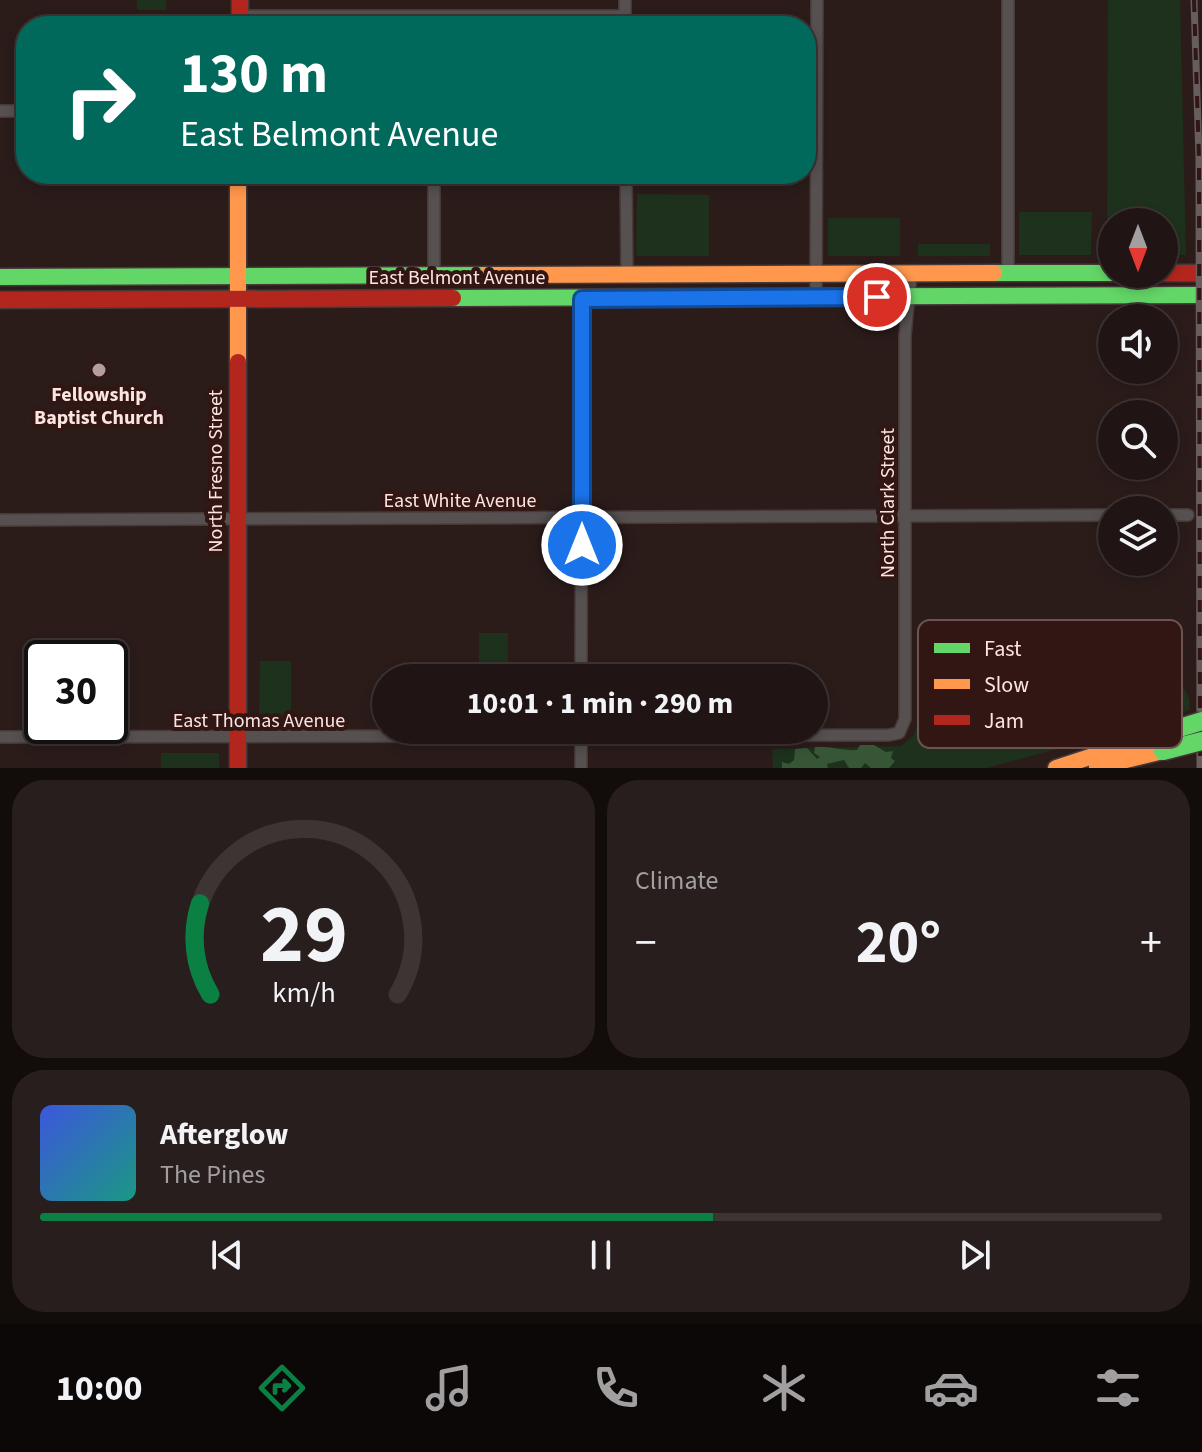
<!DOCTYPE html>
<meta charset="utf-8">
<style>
body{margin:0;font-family:"Source Sans 3",sans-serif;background:#281e1d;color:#f1f3f6;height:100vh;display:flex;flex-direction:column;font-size:30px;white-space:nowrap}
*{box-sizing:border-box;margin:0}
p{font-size:26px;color:#a29fa0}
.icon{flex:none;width:44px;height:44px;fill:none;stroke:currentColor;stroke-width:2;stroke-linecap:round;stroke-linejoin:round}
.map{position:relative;height:768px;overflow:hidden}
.sheet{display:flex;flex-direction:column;gap:12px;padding:12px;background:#120c0b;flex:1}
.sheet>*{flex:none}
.banner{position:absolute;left:16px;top:16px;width:800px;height:168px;border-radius:32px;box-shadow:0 4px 12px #0003,0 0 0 2px #3d3434;background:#00695c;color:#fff;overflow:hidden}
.needle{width:52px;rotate:180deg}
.tools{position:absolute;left:1098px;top:208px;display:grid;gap:16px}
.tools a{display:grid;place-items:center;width:80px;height:80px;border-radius:50%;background:#201514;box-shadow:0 4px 12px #0003,0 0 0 2px #3d3434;font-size:40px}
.speed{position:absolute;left:24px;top:640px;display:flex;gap:16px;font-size:40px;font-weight:700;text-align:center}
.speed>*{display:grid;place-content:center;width:104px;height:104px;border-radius:50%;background:#201514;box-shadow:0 4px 12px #0003,0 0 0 2px #3d3434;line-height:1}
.speed .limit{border:4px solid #111;border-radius:12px;background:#fff;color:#111}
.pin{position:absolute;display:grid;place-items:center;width:68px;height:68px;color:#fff;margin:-34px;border:4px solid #fff;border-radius:50%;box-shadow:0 2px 8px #0007}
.me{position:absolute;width:88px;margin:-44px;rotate:0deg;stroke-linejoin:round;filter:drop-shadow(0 0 6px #0008)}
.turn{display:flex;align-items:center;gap:28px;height:168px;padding:0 32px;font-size:36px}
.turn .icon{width:104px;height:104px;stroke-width:2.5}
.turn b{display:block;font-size:56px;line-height:68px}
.big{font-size:60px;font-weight:700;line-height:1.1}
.sheet .tile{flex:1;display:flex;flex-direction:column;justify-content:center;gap:12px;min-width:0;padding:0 28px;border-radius:32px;background:#281e1d}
.sheet .dial{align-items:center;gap:0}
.dial svg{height:208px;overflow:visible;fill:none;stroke:#3d3434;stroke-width:7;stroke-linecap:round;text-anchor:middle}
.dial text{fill:#f1f3f6;stroke:none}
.song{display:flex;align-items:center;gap:24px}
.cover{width:96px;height:96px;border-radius:12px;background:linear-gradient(135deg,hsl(230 70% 55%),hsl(170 70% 35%))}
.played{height:8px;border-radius:4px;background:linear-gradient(90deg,#0b8043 60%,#3d3434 60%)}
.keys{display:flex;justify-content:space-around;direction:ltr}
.heat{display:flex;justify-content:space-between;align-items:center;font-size:44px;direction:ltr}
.sheet .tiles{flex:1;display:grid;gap:12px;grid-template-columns:1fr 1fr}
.tile:last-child{grid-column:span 2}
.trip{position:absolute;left:372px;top:664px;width:456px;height:80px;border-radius:40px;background:#201514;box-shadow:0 4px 12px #0003,0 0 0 2px #3d3434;font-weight:700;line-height:80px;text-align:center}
.dock{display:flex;height:128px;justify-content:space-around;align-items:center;background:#0d0808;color:#a29fa0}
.dock .icon{width:56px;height:56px}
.dock .current{color:#0b8043}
.dock b{font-size:36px;color:#f1f3f6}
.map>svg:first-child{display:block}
.green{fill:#1d311d}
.forest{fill:#365636}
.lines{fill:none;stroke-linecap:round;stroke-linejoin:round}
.street-casing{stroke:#463938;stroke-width:14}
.fast-casing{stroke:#463938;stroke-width:19}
.slow-casing{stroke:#463938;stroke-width:19}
.jam-casing{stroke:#463938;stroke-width:19}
.street{stroke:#565050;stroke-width:11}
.fast{stroke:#63d668;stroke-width:16}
.slow{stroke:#ff974d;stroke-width:16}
.jam{stroke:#b3261e;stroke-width:16}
.rail-casing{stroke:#665d5c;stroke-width:7}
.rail{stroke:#311614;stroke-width:4;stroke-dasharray:12;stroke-linecap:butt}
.fast-bridge-casing{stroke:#463938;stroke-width:21;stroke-linecap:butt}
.fast-bridge{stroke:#63d668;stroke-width:18}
.route-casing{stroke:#114b97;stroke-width:20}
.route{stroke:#1a73e8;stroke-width:14}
.poi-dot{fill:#b29f9d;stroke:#311614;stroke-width:3}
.labels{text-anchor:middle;stroke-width:8;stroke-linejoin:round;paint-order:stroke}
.street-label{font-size:20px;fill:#fae5e3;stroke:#311614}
.poi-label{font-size:20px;font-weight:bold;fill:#fae5e3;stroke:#311614}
.key{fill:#311614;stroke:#6d5452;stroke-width:2}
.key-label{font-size:22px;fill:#fae5e3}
</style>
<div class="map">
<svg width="1202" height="768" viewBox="0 0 1202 768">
<rect width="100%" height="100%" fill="#2b1c1a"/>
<g class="green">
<rect x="137" y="0" width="29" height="10"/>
<path d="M1108,0H1180L1186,255H1164V222H1112V256H1107Z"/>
<path d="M637,194L709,195V256H636Z"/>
<path d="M1019,212H1092L1091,255H1019Z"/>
<rect x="828" y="218" width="72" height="38"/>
<rect x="918" y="244" width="72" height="12"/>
<rect x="479" y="633" width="29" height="45"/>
<path d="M1042,634H1168L1173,669L1189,698L1190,709L1166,720L986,768H773L772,749L901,746L914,735L919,721H980L1041,705Z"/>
<path d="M260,661H291V720H259Z"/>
<rect x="161" y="753" width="58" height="15"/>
</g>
<path class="forest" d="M860,745H874L886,752L893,751L891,758L895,761L889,768H871L865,763L861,768H849L844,760L827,764L828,768H782V762L789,764L794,760L795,749L807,748L817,759L820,757L814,753L815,747C830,746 843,751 857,750Z"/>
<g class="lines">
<defs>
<g id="street">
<path d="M625,0V26"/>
<path d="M1008,0V273"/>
<path d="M240,16H625"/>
<path d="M0,111H26"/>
<path d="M434,174V276"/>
<path d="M626,174L627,275"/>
<path d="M816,297L817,0"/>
<path d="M1164,515H1188"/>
<path d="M0,520L1112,515"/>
<path d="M581,678L582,299"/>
<path d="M0,737L889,735L899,733L905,719V336L911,274"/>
<path d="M581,768V731"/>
</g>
<g id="fast">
<path d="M994,273H1112"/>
<path d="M0,277L486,275"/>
<path d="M453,298L1202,295"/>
</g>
<g id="slow">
<path d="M238,174V362"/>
<path d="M486,275L994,273"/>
<path d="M1097,767L1163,751"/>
<path d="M1056,768L1163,733"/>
</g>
<g id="jam">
<path d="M240,0V26"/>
<path d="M1164,273H1202"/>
<path d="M0,300L453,298"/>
<path d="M238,362V768"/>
</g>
</defs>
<use href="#street" class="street-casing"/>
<use href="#fast" class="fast-casing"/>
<use href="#slow" class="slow-casing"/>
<use href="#jam" class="jam-casing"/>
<use href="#street" class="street"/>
<use href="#fast" class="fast"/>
<use href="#slow" class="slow"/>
<use href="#jam" class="jam"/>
<defs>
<path id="rail" d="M1194,0L1199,159L1200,768"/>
</defs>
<use href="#rail" class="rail-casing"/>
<use href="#rail" class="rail"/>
<defs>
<g id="fast-bridge">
<path d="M1163,733L1202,721"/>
<path d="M1163,751L1202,741"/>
</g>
</defs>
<use href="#fast-bridge" class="fast-bridge-casing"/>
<use href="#fast-bridge" class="fast-bridge"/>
</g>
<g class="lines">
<defs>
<path id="route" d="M582,545V299L877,297"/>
</defs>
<use href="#route" class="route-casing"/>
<use href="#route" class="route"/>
</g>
<circle class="poi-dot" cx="99" cy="370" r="8"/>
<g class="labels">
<g class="street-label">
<text x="457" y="284">East Belmont Avenue</text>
<text transform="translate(215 471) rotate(-90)" y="7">North Fresno Street</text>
<text x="460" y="507">East White Avenue</text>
<text transform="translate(887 503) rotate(-90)" y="7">North Clark Street</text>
<text x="259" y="727">East Thomas Avenue</text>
</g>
<g class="poi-label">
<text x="99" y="401">Fellowship<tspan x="99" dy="23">Baptist Church</tspan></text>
</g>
</g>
<rect x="918" y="620" width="264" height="128" rx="12" class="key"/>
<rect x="934" y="643" width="36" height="10" fill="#63d668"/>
<rect x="934" y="679" width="36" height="10" fill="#ff974d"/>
<rect x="934" y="715" width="36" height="10" fill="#b3261e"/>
<g class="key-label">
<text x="984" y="656">Fast</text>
<text x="984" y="692">Slow</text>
<text x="984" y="728">Jam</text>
</g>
</svg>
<div class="tools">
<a><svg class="needle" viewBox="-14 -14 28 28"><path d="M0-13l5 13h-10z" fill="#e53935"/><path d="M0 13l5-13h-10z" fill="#a29fa0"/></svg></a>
<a><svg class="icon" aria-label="sound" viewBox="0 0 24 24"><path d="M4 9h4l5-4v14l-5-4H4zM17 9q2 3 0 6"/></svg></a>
<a><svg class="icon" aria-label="search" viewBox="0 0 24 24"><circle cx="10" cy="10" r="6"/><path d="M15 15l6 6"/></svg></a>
<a><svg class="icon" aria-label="layers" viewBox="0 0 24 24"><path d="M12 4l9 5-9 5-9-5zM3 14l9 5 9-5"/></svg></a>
</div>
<div class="speed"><div class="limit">30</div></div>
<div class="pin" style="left:877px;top:297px;background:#d93025"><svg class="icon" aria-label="arrive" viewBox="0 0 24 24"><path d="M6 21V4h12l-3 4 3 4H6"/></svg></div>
<svg class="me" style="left:582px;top:545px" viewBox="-20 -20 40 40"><circle r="17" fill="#1a73e8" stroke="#fff" stroke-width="3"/><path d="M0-11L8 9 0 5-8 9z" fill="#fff"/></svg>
<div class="trip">10:01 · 1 min · 290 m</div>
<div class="banner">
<div class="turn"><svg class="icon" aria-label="right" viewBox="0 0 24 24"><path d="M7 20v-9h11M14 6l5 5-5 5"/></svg><div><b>130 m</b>East Belmont Avenue</div></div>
</div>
</div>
<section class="sheet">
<div class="tiles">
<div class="tile dial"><svg viewBox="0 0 100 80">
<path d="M14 69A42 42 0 1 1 86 69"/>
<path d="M14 69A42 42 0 0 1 10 34" stroke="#0b8043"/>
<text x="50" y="56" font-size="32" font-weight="700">29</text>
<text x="50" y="72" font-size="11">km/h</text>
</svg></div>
<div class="tile"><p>Climate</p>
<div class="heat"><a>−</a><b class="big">20°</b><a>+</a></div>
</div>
<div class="tile">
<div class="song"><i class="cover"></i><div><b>Afterglow</b><p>The Pines</p></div></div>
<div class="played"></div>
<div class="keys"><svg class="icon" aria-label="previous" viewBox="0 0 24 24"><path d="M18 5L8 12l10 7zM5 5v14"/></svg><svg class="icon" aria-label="pause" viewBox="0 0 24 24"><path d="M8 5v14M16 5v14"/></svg><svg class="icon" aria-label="next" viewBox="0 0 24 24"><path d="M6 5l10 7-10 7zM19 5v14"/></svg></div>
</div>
</div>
</section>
<nav class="dock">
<b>10:00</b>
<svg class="icon current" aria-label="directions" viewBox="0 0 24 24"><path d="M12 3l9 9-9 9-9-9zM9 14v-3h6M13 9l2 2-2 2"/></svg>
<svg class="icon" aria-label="music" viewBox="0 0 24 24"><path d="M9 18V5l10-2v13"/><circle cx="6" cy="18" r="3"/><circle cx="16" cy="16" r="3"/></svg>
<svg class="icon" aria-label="phone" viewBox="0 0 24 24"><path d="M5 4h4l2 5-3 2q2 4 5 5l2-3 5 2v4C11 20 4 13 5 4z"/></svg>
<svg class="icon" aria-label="climate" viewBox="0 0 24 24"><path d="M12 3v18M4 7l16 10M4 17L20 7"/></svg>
<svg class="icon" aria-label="car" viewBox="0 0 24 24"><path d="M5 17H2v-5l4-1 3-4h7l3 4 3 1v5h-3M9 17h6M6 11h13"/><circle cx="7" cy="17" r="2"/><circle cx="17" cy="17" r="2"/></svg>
<svg class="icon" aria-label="filters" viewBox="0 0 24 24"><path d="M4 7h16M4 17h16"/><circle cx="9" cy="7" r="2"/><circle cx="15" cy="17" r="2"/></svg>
</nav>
